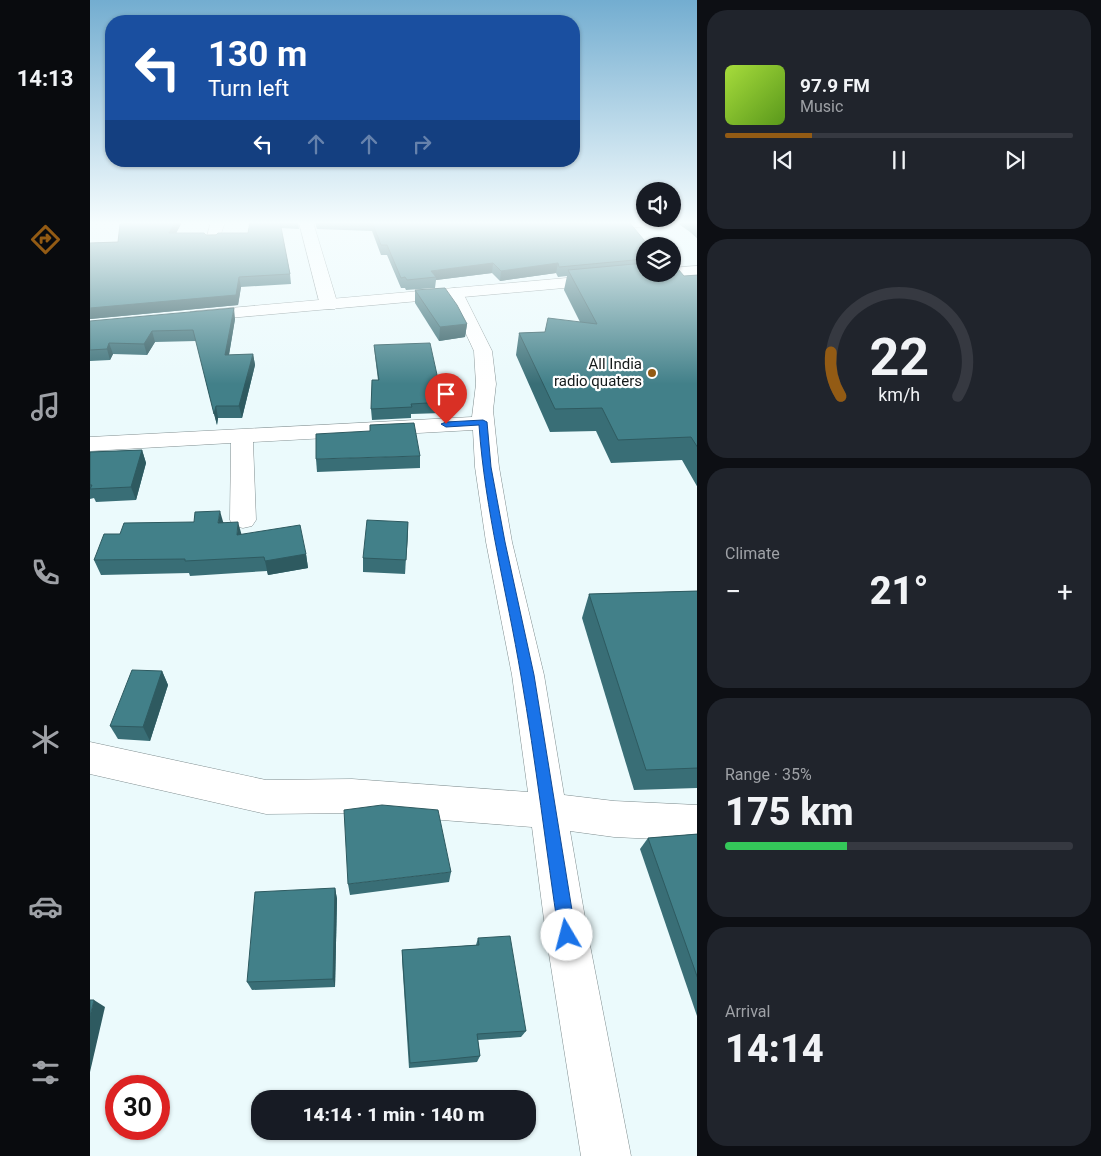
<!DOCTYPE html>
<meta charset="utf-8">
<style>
body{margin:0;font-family:Roboto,sans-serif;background:#20242c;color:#f1f3f6;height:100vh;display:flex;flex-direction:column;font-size:19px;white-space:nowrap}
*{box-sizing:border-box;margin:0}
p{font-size:16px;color:#9ea1a6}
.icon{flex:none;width:28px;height:28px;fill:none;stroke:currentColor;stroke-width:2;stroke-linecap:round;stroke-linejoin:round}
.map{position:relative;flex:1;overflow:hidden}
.drawer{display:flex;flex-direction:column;gap:10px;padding:10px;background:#0d0f14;width:404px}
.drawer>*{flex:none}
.top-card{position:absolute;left:15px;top:15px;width:475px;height:152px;border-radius:20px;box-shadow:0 1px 4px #0004;background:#1a4fa0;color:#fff;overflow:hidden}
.fabs{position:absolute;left:546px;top:182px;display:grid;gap:10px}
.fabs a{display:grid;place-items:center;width:45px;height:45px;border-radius:50%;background:#171b24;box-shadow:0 1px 4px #0004;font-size:25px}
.speed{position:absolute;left:15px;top:1075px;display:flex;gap:10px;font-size:25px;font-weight:700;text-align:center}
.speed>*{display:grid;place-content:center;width:65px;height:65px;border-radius:50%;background:#171b24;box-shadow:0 1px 4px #0004;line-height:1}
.speed .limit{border:8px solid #d22;background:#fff;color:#111}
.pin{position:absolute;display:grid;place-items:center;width:42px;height:42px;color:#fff;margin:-51px -21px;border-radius:50% 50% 50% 0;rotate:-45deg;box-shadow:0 0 5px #0007}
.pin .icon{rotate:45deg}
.me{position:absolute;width:55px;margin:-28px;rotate:352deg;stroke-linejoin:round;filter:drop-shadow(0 0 4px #0008)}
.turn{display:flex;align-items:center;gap:18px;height:105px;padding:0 20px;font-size:22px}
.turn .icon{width:65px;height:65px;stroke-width:2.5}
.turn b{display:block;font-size:35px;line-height:42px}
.lanes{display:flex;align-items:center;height:48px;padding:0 20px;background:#0003;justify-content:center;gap:25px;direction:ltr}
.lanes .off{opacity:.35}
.big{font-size:38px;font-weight:800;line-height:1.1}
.drawer .card{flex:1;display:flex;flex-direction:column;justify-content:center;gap:8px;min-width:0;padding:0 18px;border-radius:20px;background:#20242c}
.drawer .dial{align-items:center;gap:0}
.dial svg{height:130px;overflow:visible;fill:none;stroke:#363941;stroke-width:7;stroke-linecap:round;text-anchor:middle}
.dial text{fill:#f1f3f6;stroke:none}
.song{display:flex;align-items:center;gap:15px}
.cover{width:60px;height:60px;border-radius:8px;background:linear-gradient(135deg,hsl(80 70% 55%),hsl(90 70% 35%))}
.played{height:5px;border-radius:2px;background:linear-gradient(90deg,#935b14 25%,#363941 25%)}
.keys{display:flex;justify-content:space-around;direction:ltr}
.heat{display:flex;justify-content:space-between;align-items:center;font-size:28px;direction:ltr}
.charge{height:8px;border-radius:4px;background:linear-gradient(90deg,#34c759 35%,#363941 0)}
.trip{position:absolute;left:161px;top:1090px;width:285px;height:50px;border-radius:20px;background:#171b24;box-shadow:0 1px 4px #0004;font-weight:800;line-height:50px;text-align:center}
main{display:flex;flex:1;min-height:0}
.menu{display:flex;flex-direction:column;width:90px;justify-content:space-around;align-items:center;background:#090b0e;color:#9ea1a6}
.menu .icon{width:35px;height:35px}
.menu .selected{color:#935b14}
.menu b{font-size:22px;color:#f1f3f6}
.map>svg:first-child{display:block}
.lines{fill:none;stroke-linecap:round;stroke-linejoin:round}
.minor-casing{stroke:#808e90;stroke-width:1}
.secondary-casing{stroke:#808e90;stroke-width:1}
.minor{fill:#fff;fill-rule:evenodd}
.secondary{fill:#fff;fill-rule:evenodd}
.wall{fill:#396e76}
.shaded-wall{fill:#2e5a60}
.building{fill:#428089;stroke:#2e5a60}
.route{fill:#1a73e8;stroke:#114b97}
.poi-dot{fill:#935b14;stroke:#fff;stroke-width:2}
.labels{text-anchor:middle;stroke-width:4.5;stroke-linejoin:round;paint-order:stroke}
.far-poi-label{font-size:15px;fill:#151a1b;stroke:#fff;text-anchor:end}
</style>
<main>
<nav class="menu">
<b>14:13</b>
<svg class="icon selected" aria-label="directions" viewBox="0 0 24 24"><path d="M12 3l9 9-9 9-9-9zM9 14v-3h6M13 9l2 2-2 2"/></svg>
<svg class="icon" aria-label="music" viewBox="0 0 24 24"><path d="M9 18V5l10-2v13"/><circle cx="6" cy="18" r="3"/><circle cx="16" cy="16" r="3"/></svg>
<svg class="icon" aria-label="phone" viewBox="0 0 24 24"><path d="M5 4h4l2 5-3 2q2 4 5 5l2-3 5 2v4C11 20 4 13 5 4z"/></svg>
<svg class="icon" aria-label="climate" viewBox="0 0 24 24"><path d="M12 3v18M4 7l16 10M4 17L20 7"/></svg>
<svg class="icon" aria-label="car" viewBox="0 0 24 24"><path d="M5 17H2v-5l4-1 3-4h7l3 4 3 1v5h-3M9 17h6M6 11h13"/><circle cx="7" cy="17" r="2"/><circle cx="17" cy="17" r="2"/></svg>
<svg class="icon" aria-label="filters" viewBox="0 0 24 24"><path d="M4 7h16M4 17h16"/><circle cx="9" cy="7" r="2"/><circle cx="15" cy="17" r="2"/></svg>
</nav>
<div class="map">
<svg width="608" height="1156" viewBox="0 0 608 1156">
<rect width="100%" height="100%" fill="#ebfafc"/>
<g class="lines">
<defs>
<g id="minor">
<path d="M121,222H135L128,243H118L116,240Z"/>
<path d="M209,222H223L248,305L245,309H233L230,305Z"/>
<path d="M504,222H583L576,226L500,229L498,226Z"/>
<path d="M365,288L371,289L402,351L406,384L403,410L409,467L422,542L454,675L474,795L524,801L608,805V841L524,837L480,831L498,935L541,1156H491L456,935L442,827L262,813L176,814L0,774V742L176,780L262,779L438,792L422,675L396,542L385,467L383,430L163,442L166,520L162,526L153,528L144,526L140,520L141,443L0,451V437L382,417L386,384L384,351L357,293L359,289Z"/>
</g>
<path id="secondary" d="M608,266V276L106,321L100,320L97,316L100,312L106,311L555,271V274H582V268Z"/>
</defs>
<use href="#minor" class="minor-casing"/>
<use href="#secondary" class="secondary-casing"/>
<use href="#minor" class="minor"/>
<use href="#secondary" class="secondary"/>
</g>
<g class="wall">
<path d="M43,222H92L86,233L116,235L158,233L160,222H208L209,229L191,228L200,274L201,284L151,287L148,305L0,319V243L28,242Z"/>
<path d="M225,222H469L462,223L465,224L555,246V274L594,276L608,275V488L592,460L521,463L506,431L460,432L426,355L429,333L455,332L490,322L474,290L477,276L468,277L466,273L410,281L402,273L346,280L345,288L316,290L315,288H311L297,255H291L282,231L227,229Z"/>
<path d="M586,222H608V239L600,232Z"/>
<path d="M325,290L377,324L375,337L349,341L325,303Z"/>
<path d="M145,319L139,355L163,354L165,365L152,418H128L127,425L106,341L65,342L57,355L23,354L20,360L0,361V321Z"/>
<path d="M284,345L353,402V413L321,414V418L282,420L281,409L288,380L285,356Z"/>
<path d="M52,450L56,463L46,500L6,502L4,498L0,499V452Z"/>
<path d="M330,456V468L227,472L226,459Z"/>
<path d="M104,522H133L151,535L216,554L218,568L178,575L177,571L100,576L99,573L11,575L4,560L30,534Z"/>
<path d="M318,522L315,574L273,572V558Z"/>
<path d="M608,591V788L544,790L492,618L499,594Z"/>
<path d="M72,671L78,685L60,741L28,739L20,726Z"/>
<path d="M608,834V1019L550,849L558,838Z"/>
<path d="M361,872L359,882L260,895L258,884Z"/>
<path d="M245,888L247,899L245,987L162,990L157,982Z"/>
<path d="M388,938L436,1031L431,1037L388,1040L390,1056L387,1062L319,1068L312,959V950L386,945Z"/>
</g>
<g class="shaded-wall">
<path d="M85,222H92L81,243L79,233Z"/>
<path d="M403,263L402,273L346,280V277L341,271Z"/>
<path d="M468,263L466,273L410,281L411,271Z"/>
<path d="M149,277L151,287L148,305L0,319V308Z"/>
<path d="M144,308L145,319L137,366L135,355Z"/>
<path d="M377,324L375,337L349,341L350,327Z"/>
<path d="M62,331L65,342L57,355L54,344Z"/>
<path d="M19,343L23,354L20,360L17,349Z"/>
<path d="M163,354L165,365L152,418L149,406Z"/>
<path d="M126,406L128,418L127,425L124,414Z"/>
<path d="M52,450L56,463L46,500L41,487Z"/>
<path d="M130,511L134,525L128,523Z"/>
<path d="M148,522L152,536L147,535Z"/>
<path d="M318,522V536L315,574L316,560Z"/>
<path d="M216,554L218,568L178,575L175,561Z"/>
<path d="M72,671L78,685L60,741L53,727Z"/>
<path d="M245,888L247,899L245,987L243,979Z"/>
<path d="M4,1000L15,1007L0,1072V1016Z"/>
</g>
<g class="building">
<path d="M43,222H85L79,233H114L116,235H126L128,233H158L160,222H190L200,274L149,277L146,295L0,308V243L28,242L30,224L42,223Z"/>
<path d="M282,222H460L465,224L511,222H539L559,246H555V259L469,267L468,263L411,271L403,263L341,271L346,277L317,280L315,277L311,278L297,245H291Z"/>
<path d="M602,222H608V226Z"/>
<path d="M582,262L594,276L608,275V448L601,437L528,440L512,408L465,409L429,333L455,332L458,318L507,324L478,270L555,263V274H582Z"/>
<path d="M355,288L367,305L377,324L350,327L325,290Z"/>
<path d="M144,308L135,355L163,354L149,406H126L124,414L103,330L62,331L54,344L19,343L17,349L0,350V321Z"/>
<path d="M340,343L353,402L321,404L322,407L281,409L282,380H289L284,345Z"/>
<path d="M324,423L330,456L226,459V434L280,431V425Z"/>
<path d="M52,450L41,487L0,489L2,485H0V452Z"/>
<path d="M130,511L128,523L148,522L147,535L210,525L216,554L175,561L174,557L95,561V559L4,560L14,534H30L34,523L104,522L105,512Z"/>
<path d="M277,520L318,522L316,560L273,558Z"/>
<path d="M608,591V768L556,770L499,594Z"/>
<path d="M42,670L72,671L53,727L20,726Z"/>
<path d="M292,805L348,810L361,872L258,884L254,810Z"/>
<path d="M608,834V979L558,838Z"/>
<path d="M245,888L243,979L157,982L165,892Z"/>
<path d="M420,936L436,1031L387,1034L390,1056L320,1063L312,950L389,945L388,938Z"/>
<path d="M0,1000H4L0,1016Z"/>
</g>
<linearGradient id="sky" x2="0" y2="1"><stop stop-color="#73add0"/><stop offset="0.58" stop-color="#f6fdfe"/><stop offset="1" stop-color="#f6fdfe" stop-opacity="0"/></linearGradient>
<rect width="608" height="384" fill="url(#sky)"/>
<path class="route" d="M393,420L397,422L401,467L415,542L444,675L486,935L483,941L477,944L471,941L469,935C456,849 446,762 431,676C417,592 395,511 389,425L356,427L351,424L356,422Z"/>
<circle class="poi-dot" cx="562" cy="373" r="5"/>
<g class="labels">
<g class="far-poi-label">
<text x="552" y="369">All India<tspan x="552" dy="17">radio quaters</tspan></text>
</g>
</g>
</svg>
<div class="fabs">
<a><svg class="icon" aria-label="sound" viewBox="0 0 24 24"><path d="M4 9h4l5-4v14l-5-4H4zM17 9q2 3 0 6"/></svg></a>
<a><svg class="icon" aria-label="layers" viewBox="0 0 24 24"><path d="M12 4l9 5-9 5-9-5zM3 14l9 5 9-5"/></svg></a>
</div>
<div class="speed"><div class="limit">30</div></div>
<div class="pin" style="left:356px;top:424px;background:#d93025"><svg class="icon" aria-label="arrive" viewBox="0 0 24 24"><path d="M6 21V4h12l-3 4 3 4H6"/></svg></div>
<svg class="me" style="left:477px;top:935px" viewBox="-20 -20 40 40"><circle r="19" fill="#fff"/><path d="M0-13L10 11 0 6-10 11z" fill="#1a73e8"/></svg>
<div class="trip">14:14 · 1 min · 140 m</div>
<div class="top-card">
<div class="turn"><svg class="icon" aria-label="left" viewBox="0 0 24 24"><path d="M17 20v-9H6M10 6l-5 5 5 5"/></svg><div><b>130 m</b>Turn left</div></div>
<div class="lanes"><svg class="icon" aria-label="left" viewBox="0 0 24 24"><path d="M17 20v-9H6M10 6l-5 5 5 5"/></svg><svg class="icon off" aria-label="ahead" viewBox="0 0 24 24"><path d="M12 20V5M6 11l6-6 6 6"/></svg><svg class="icon off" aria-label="ahead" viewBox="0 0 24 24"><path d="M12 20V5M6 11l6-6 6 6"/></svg><svg class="icon off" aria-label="right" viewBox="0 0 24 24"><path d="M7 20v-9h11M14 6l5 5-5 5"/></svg></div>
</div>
</div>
<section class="drawer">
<div class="card">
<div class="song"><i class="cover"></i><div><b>97.9 FM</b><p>Music</p></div></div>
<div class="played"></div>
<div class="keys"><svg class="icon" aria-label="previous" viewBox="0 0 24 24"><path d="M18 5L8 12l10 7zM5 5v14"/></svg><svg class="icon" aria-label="pause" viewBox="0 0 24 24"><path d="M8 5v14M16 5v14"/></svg><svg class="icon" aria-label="next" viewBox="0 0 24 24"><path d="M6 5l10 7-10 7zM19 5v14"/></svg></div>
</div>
<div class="card dial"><svg viewBox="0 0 100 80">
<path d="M14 69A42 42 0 1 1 86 69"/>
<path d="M14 69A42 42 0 0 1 8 42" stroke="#935b14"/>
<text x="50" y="56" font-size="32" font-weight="700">22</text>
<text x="50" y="72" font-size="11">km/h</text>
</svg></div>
<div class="card"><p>Climate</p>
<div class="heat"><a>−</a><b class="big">21°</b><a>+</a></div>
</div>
<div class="card"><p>Range · 35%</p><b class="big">175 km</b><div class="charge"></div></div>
<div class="card"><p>Arrival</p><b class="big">14:14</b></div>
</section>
</main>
